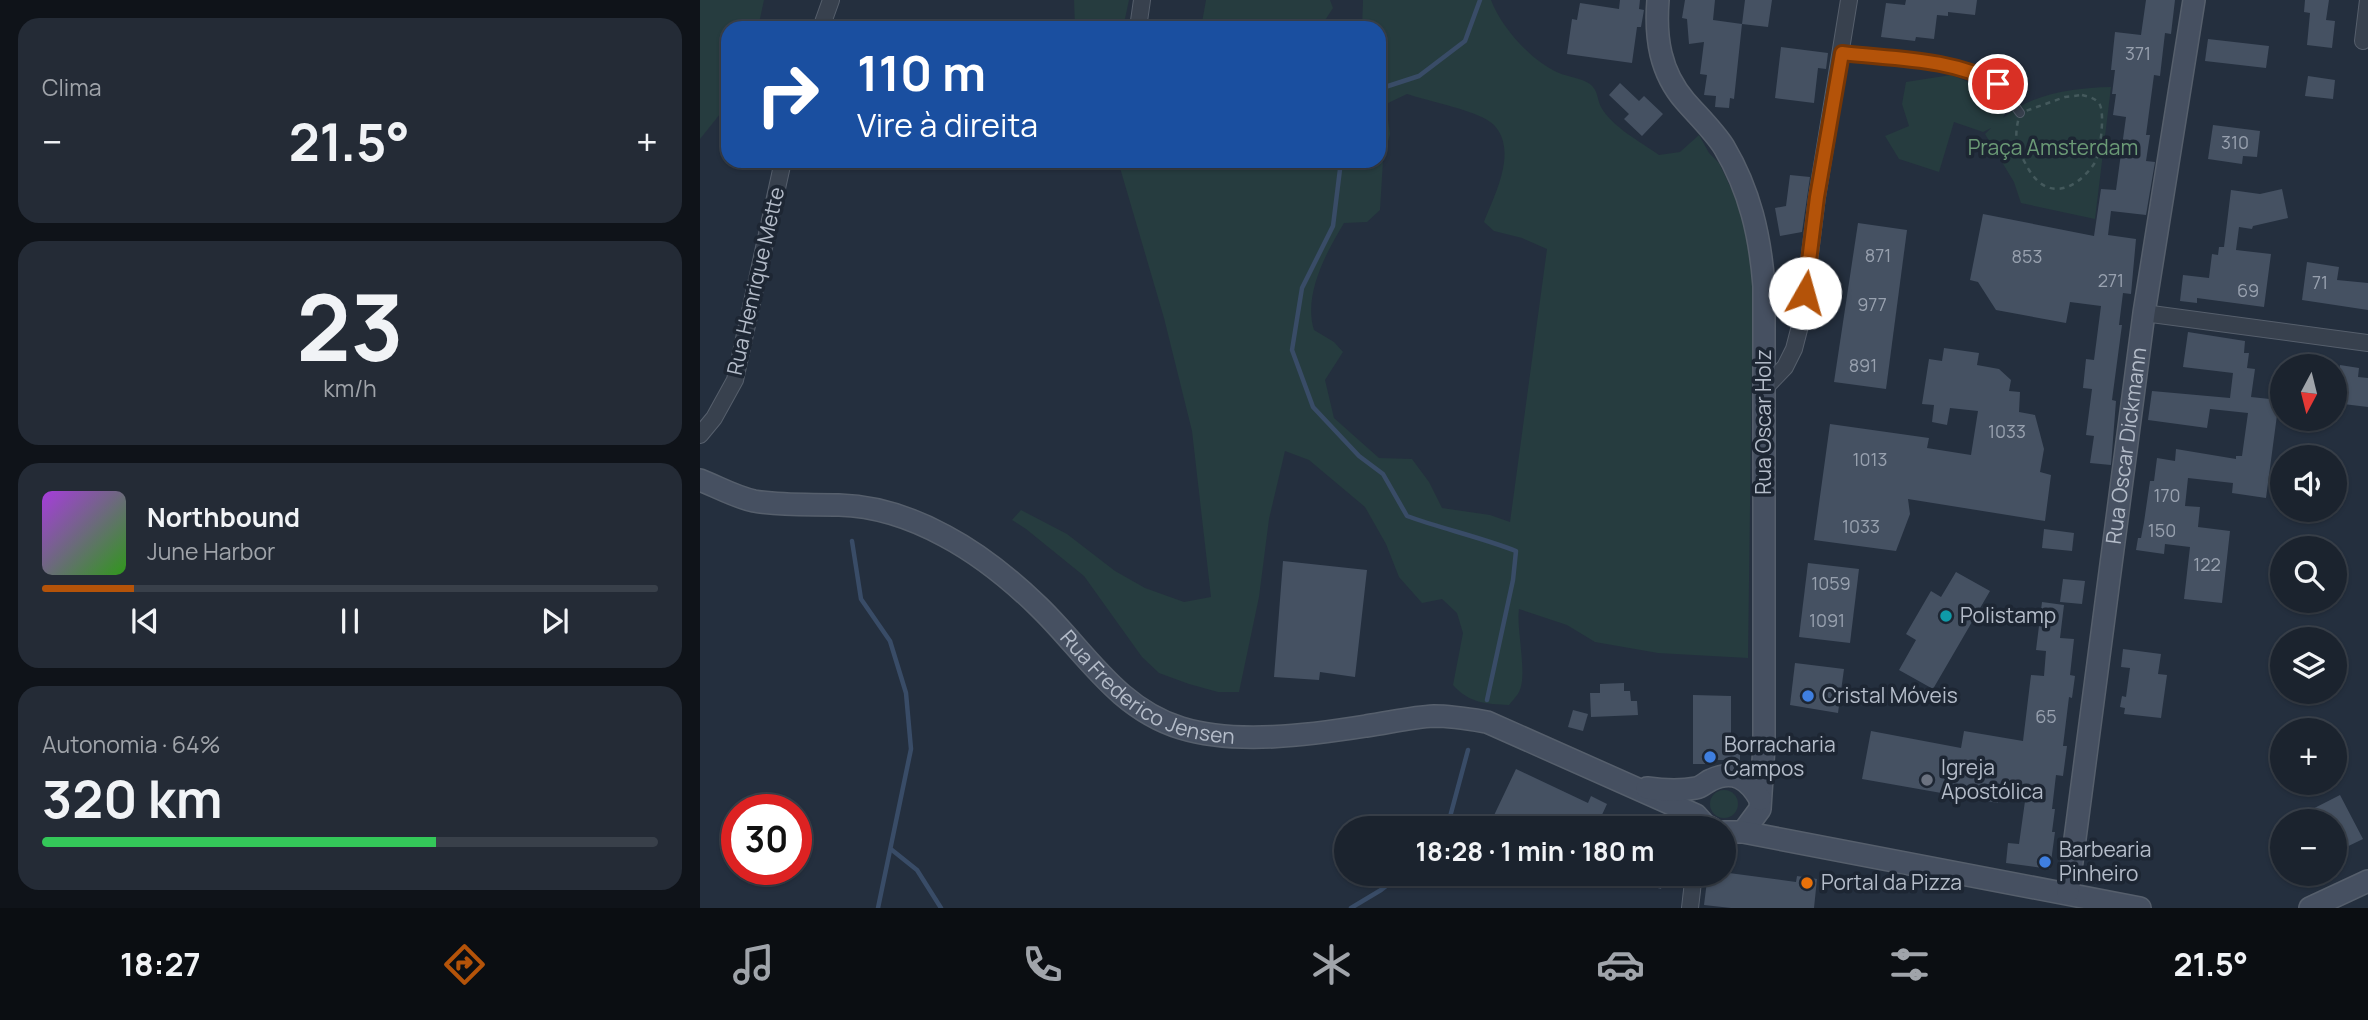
<!DOCTYPE html>
<html lang="pt">
<meta charset="utf-8">
<style>
body{margin:0;font-family:Manrope,sans-serif;background:#242b36;color:#f1f3f6;height:100vh;display:flex;flex-direction:column;font-size:26px;white-space:nowrap}
*{box-sizing:border-box;margin:0}
p{font-size:23px;color:#a0a4aa}
.icon{flex:none;width:38px;height:38px;fill:none;stroke:currentColor;stroke-width:2;stroke-linecap:round;stroke-linejoin:round}
.map{position:relative;flex:1;overflow:hidden}
.panel{display:flex;flex-direction:column;gap:18px;padding:18px;background:#0f1319;width:700px}
.panel>*{flex:none}
.guide{position:absolute;left:21px;top:21px;width:665px;height:147px;border-radius:21px;box-shadow:0 2px 5px #0004,0 0 0 2px #39404a;background:#1a4fa0;color:#fff;overflow:hidden}
.needle{width:46px;rotate:187deg}
.buttons{position:absolute;left:1570px;top:354px;display:grid;gap:14px}
.buttons a{display:grid;place-items:center;width:77px;height:77px;border-radius:50%;background:#1b232e;box-shadow:0 2px 5px #0004,0 0 0 2px #39404a;font-size:35px}
.speed{position:absolute;left:21px;top:794px;display:flex;gap:14px;font-size:35px;font-weight:700;text-align:center}
.speed>*{display:grid;place-content:center;width:91px;height:91px;border-radius:50%;background:#1b232e;box-shadow:0 2px 5px #0004,0 0 0 2px #39404a;line-height:1}
.speed .limit{border:10px solid #d22;background:#fff;color:#111}
.pin{position:absolute;display:grid;place-items:center;width:60px;height:60px;color:#fff;margin:-30px;border:4px solid #fff;border-radius:50%;box-shadow:0 2px 7px #0007}
.me{position:absolute;width:77px;margin:-38px;rotate:7deg;stroke-linejoin:round;filter:drop-shadow(0 0 5px #0008)}
.turn{display:flex;align-items:center;gap:24px;height:147px;padding:0 21px;font-size:32px}
.turn .icon{width:91px;height:91px;stroke-width:2.5}
.turn b{display:block;font-size:49px;line-height:60px}
.big{font-size:52px;font-weight:700;line-height:1.1}
.panel .card{flex:1;display:flex;flex-direction:column;justify-content:center;gap:10px;min-width:0;padding:0 24px;border-radius:21px;background:#242b36}
.panel .dial{align-items:center;gap:0}
.dial b{font-size:91px;line-height:1}
.song{display:flex;align-items:center;gap:21px}
.cover{width:84px;height:84px;border-radius:10px;background:linear-gradient(135deg,hsl(280 70% 55%),hsl(110 70% 35%))}
.played{height:7px;border-radius:4px;background:linear-gradient(90deg,#b45309 15%,#39404a 15%)}
.keys{display:flex;justify-content:space-around;direction:ltr}
.heat{display:flex;justify-content:space-between;align-items:center;font-size:38px;direction:ltr}
.charge{height:10px;border-radius:5px;background:linear-gradient(90deg,#34c759 64%,#39404a 0)}
.trip{position:absolute;left:634px;top:816px;width:402px;height:70px;border-radius:35px;background:#1b232e;box-shadow:0 2px 5px #0004,0 0 0 2px #39404a;font-weight:700;line-height:70px;text-align:center}
.dock{display:flex;height:112px;justify-content:space-around;align-items:center;background:#0b0e12;color:#a0a4aa}
.dock .icon{width:49px;height:49px}
.dock .on{color:#b45309}
.dock b{font-size:32px;color:#f1f3f6}
main{display:flex;flex:1;min-height:0}
.map>svg:first-child{display:block}
.green{fill:#263c3f;fill-rule:evenodd}
.lines{fill:none;stroke-linecap:round;stroke-linejoin:round}
.stream{stroke:#394c67;stroke-width:4.5}
.building{fill:#455162}
.lane-casing{stroke:#565f6c;stroke-width:10}
.street-casing{stroke:#565f6c;stroke-width:18}
.secondary-casing{stroke:#565f6c;stroke-width:24}
.path{stroke:#44595c;stroke-width:2.5;stroke-dasharray:5 5;stroke-linecap:butt}
.lane{stroke:#38414e;stroke-width:8}
.street{stroke:#38414e;stroke-width:16}
.secondary{stroke:#465061;stroke-width:21}
.route-casing{stroke:#753606;stroke-width:18}
.route{stroke:#b45309;stroke-width:12}
.culture-dot{fill:#0f9aa8;stroke:#1d2633;stroke-width:2.5}
.shop-dot{fill:#3f7fe0;stroke:#1d2633;stroke-width:2.5}
.worship-dot{fill:#6b7280;stroke:#1d2633;stroke-width:2.5}
.food-dot{fill:#e8710a;stroke:#1d2633;stroke-width:2.5}
.labels{text-anchor:middle;stroke-width:7;stroke-linejoin:round;paint-order:stroke}
.number-label{font-size:18px;fill:#98a1af}
.park-label{font-size:21px;fill:#6b9a76;stroke:#1d2633}
.street-label{font-size:21px;fill:#b4bcc9;stroke:#1d2633}
.poi-label{font-size:21px;fill:#b4bcc9;stroke:#1d2633;text-anchor:start}
</style>
<main>
<section class="panel">
<div class="card"><p>Clima</p>
<div class="heat"><a>−</a><b class="big">21.5°</b><a>+</a></div>
</div>
<div class="card dial"><b>23</b><p>km/h</p></div>
<div class="card">
<div class="song"><i class="cover"></i><div><b>Northbound</b><p>June Harbor</p></div></div>
<div class="played"></div>
<div class="keys"><svg class="icon" aria-label="previous" viewBox="0 0 24 24"><path d="M18 5L8 12l10 7zM5 5v14"/></svg><svg class="icon" aria-label="pause" viewBox="0 0 24 24"><path d="M8 5v14M16 5v14"/></svg><svg class="icon" aria-label="next" viewBox="0 0 24 24"><path d="M6 5l10 7-10 7zM19 5v14"/></svg></div>
</div>
<div class="card"><p>Autonomia · 64%</p><b class="big">320 km</b><div class="charge"></div></div>
</section>
<div class="map">
<svg width="1668" height="908" viewBox="0 0 1668 908">
<rect width="100%" height="100%" fill="#242f3e"/>
<g class="green">
<path d="M0,0H64L58,28H28V104L0,139Z"/>
<path d="M374,0H429L423,28H375Z"/>
<path d="M506,0H630L633,8L620,28H501Z"/>
<path d="M663,0H791C801,27 832,62 859,73C869,77 881,78 890,84C898,90 897,99 901,107C912,127 941,142 959,155L980,152L999,135L1009,153L1019,163L1047,222L1053,277L1048,658L958,653L895,642L867,625L819,609C816,629 828,675 819,692C817,696 812,701 809,705C786,704 769,703 753,685L763,633L757,613L742,599L722,603L699,577L686,544L665,507L609,460L585,451L569,519L559,597L539,692H518L489,684L459,673L442,657L384,576L326,529L312,520L321,510L367,534L415,571L445,588L484,602L511,597L492,431L464,318L418,161H679V28H662ZM707,94C727,101 781,111 794,125C818,151 795,194 784,222L794,231L822,238L847,249L810,522L790,515L742,508L729,482L712,459L679,458L634,418L625,380L643,352L634,342L614,330C603,295 626,253 644,223L667,222L680,210L683,161L690,134L686,104Z"/>
<path d="M1251,75L1293,92L1306,111L1303,118C1333,93 1373,88 1411,87L1395,219L1321,203L1314,182L1285,134L1291,128L1283,132L1254,122L1239,172L1199,159L1185,136L1209,126L1202,104L1206,82Z"/>
<circle cx="1024" cy="804" r="14"/>
</g>
<g class="lines">
<g class="stream">
<path d="M679,89L719,76L765,41L780,0"/>
<path d="M641,161L633,226L602,288L592,350L613,407L659,456L683,474L707,516C743,529 780,537 816,551L813,580L787,700"/>
<path d="M152,541L161,599L190,641L206,693L211,749L178,908"/>
<path d="M747,828L768,750"/>
<path d="M192,850L217,870L241,908"/>
<path d="M651,908L681,890L703,873"/>
</g>
</g>
<g class="building">
<path d="M920,0H940L939,9L944,10L941,27H937L932,63L867,54L872,19L877,20L880,3L919,9Z"/>
<path d="M985,0H1015L1013,20L1042,24L1045,0H1072L1068,27L1042,24L1034,99L1030,98L1029,108L1015,107L1016,96L1004,95L1007,75L1000,74L1004,42L989,44L987,19L982,18Z"/>
<path d="M1206,0H1277L1275,15L1248,12V16L1237,15L1234,39L1216,37L1215,41L1181,37L1186,3L1205,5Z"/>
<path d="M1446,0H1475L1471,34L1465,33L1460,76L1454,75L1446,135H1450L1446,161L1455,162L1446,215L1411,211L1408,235L1436,239L1431,294L1423,293L1419,325H1422L1412,400L1416,401L1411,465L1390,463L1394,436L1386,435L1392,389L1383,388L1386,359L1394,360L1401,306L1370,302L1366,323L1296,310L1278,282L1270,280L1283,214L1394,236L1401,189L1416,190L1426,117L1413,115L1416,94H1412L1415,70H1411L1415,32L1441,35Z"/>
<path d="M1605,0H1629L1626,20L1635,21L1632,48L1607,45L1610,13L1604,12Z"/>
<path d="M1508,39L1569,46L1566,68L1505,61Z"/>
<path d="M1081,47L1128,53L1126,69L1118,68L1114,103L1075,98Z"/>
<path d="M1608,76L1635,80L1633,99L1605,96Z"/>
<path d="M920,83L939,101L944,96L963,114L942,136L924,119L929,114L909,95Z"/>
<path d="M1513,125L1560,131L1557,157L1543,156L1542,164L1508,159Z"/>
<path d="M1090,175L1110,177L1102,232L1080,236L1075,208L1086,206Z"/>
<path d="M1582,189L1588,218L1553,226L1552,229L1539,227L1536,250L1571,254L1564,307L1497,298V303L1480,301L1483,275L1509,278L1512,254L1518,255L1519,247H1524L1531,190L1560,194Z"/>
<path d="M1158,223L1207,230L1186,389L1134,382Z"/>
<path d="M1607,262L1639,267L1637,280L1668,283V310L1602,300Z"/>
<path d="M1488,332L1545,341L1544,353H1549L1547,368L1555,369L1551,397L1579,400L1566,498L1532,493L1533,483L1488,478L1485,506L1500,507L1498,527L1530,531L1522,603L1484,599L1490,547L1465,544L1464,554L1436,550L1438,538H1441L1444,522L1450,481H1454L1457,458L1475,461L1476,449L1536,459V456H1542L1548,413L1510,409L1507,428L1448,420L1452,391L1530,398L1533,373L1483,367Z"/>
<path d="M1244,348L1279,353L1277,365L1299,369L1311,380L1309,391L1320,392L1319,412L1335,415L1344,449L1340,472L1351,475L1345,521L1208,499L1210,514L1196,551L1114,540L1130,424L1229,438L1227,448L1271,455L1278,411L1250,408L1247,425L1232,422L1234,405L1222,404L1229,359L1242,361Z"/>
<path d="M1640,365L1659,368L1658,377L1668,378V407L1635,403Z"/>
<path d="M1344,529L1374,533L1372,551L1342,548Z"/>
<path d="M583,561L667,570L655,677L620,672L619,680L574,677Z"/>
<path d="M1108,563L1159,569L1150,643L1099,637Z"/>
<path d="M1256,572L1290,591L1233,689L1199,670L1216,640L1206,634L1231,591L1241,597Z"/>
<path d="M1363,579L1385,581L1382,604L1360,602Z"/>
<path d="M1342,602L1364,605L1360,638L1374,639L1370,675L1375,676L1372,698L1369,697L1363,746H1367L1363,776L1356,775L1352,809H1355L1352,832H1355L1350,869L1306,863L1308,843L1319,844L1326,794L1300,791L1298,803L1162,779L1171,731L1261,748L1264,731L1323,741L1331,675L1344,676L1346,651L1336,650Z"/>
<path d="M1423,649L1461,654L1458,674L1467,675L1461,718L1424,714L1425,708L1420,707L1422,696L1426,697L1430,668L1421,667Z"/>
<path d="M1095,663L1144,669L1138,713L1090,705Z"/>
<path d="M924,683V691H930L931,701H937L938,715L891,717L890,693H900V684Z"/>
<path d="M993,695L1031,696V741H1040V760H1005V764H993Z"/>
<path d="M873,710L888,714L883,731L868,727Z"/>
<path d="M816,769L888,803L891,796L907,804L901,817L928,825L927,828H788Z"/>
<path d="M1640,795L1663,839L1634,853V821H1589Z"/>
<path d="M920,873H966L961,889L920,877Z"/>
<path d="M1008,873H1029L1096,882L1097,876L1117,879L1114,908H1031L1004,905Z"/>
</g>
<g class="lines">
<defs>
<path id="lane" d="M1142,53C1183,58 1265,59 1296,83C1306,90 1313,104 1320,113"/>
<g id="street">
<path d="M121,28L131,0"/>
<path d="M438,28L442,0"/>
<path d="M1663,41L1668,0"/>
<path d="M1444,313L1668,343"/>
<path d="M1064,389L1085,367L1094,349L1102,318L1117,197L1149,0"/>
<path d="M0,435L14,418L35,380L83,161"/>
<path d="M990,908L994,873"/>
</g>
<g id="secondary">
<path d="M958,0C955,38 960,72 985,101C998,116 1013,130 1024,147C1050,191 1060,235 1064,286V746L1060,809L1043,832"/>
<path id="s1" d="M0,480C18,487 35,497 54,501C82,506 111,504 139,505C177,506 212,518 245,536C279,554 310,579 338,606C384,650 416,708 481,728C536,745 610,735 666,726C688,723 712,717 734,716C752,716 769,719 787,722L996,815L1005,825L1011,828"/>
<path d="M947,788C962,790 981,791 996,788C1002,787 1006,782 1011,780C1034,769 1048,779 1060,799"/>
<path d="M1024,832H1043L1440,908"/>
<path id="s2" d="M1368,892L1444,313L1494,0"/>
<path d="M1610,908L1668,881"/>
</g>
</defs>
<use href="#lane" class="lane-casing"/>
<use href="#street" class="street-casing"/>
<use href="#secondary" class="secondary-casing"/>
<path class="path" d="M1382,95C1389,97 1396,98 1400,105C1405,115 1400,156 1394,164C1376,190 1348,201 1329,170C1316,147 1313,139 1320,113L1365,97Z"/>
<use href="#lane" class="lane"/>
<use href="#street" class="street"/>
<use href="#secondary" class="secondary"/>
</g>
<g class="lines">
<defs>
<path id="route" d="M1105,293L1117,197L1142,53C1194,59 1252,58 1298,84"/>
</defs>
<use href="#route" class="route-casing"/>
<use href="#route" class="route"/>
</g>
<circle class="culture-dot" cx="1246" cy="616" r="7"/>
<g class="shop-dot">
<circle cx="1108" cy="696" r="7"/>
<circle cx="1010" cy="757" r="7"/>
<circle cx="1345" cy="862" r="7"/>
</g>
<circle class="worship-dot" cx="1227" cy="780" r="7"/>
<circle class="food-dot" cx="1107" cy="883" r="7"/>
<g class="labels">
<g class="number-label">
<text x="1438" y="60">371</text>
<text x="1535" y="149">310</text>
<text x="1178" y="262">871</text>
<text x="1327" y="263">853</text>
<text x="1411" y="287">271</text>
<text x="1620" y="289">71</text>
<text x="1548" y="297">69</text>
<text x="1172" y="311">977</text>
<text x="1163" y="372">891</text>
<text x="1307" y="438">1033</text>
<text x="1170" y="466">1013</text>
<text x="1467" y="502">170</text>
<text x="1161" y="533">1033</text>
<text x="1462" y="537">150</text>
<text x="1507" y="571">122</text>
<text x="1131" y="590">1059</text>
<text x="1127" y="627">1091</text>
<text x="1346" y="723">65</text>
</g>
<g class="park-label">
<text x="1353" y="155">Praça Amsterdam</text>
</g>
<g class="street-label">
<text transform="translate(56 281) rotate(-77)" y="7">Rua Henrique Mette</text>
<text transform="translate(1064 422) rotate(-90)" y="7">Rua Oscar Holz</text>
<text dy="7" stroke="none"><textPath href="#s2" startOffset="450">Rua Oscar Dickmann</textPath></text>
<text dy="7" stroke="none"><textPath href="#s1" startOffset="513">Rua Frederico Jensen</textPath></text>
</g>
<g class="poi-label">
<text x="1260" y="623">Polistamp</text>
<text x="1122" y="703">Cristal Móveis</text>
<text x="1024" y="752">Borracharia<tspan x="1024" dy="24">Campos</tspan></text>
<text x="1241" y="775">Igreja<tspan x="1241" dy="24">Apostólica</tspan></text>
<text x="1359" y="857">Barbearia<tspan x="1359" dy="24">Pinheiro</tspan></text>
<text x="1121" y="890">Portal da Pizza</text>
</g>
</g>
</svg>
<div class="buttons">
<a><svg class="needle" viewBox="-14 -14 28 28"><path d="M0-13l5 13h-10z" fill="#e53935"/><path d="M0 13l5-13h-10z" fill="#a0a4aa"/></svg></a>
<a><svg class="icon" aria-label="sound" viewBox="0 0 24 24"><path d="M4 9h4l5-4v14l-5-4H4zM17 9q2 3 0 6"/></svg></a>
<a><svg class="icon" aria-label="search" viewBox="0 0 24 24"><circle cx="10" cy="10" r="6"/><path d="M15 15l6 6"/></svg></a>
<a><svg class="icon" aria-label="layers" viewBox="0 0 24 24"><path d="M12 4l9 5-9 5-9-5zM3 14l9 5 9-5"/></svg></a>
<a>+</a>
<a>−</a>
</div>
<div class="speed"><div class="limit">30</div></div>
<div class="pin" style="left:1298px;top:84px;background:#d93025"><svg class="icon" aria-label="arrive" viewBox="0 0 24 24"><path d="M6 21V4h12l-3 4 3 4H6"/></svg></div>
<svg class="me" style="left:1105px;top:293px" viewBox="-20 -20 40 40"><circle r="19" fill="#fff"/><path d="M0-13L10 11 0 6-10 11z" fill="#b45309"/></svg>
<div class="trip">18:28 · 1 min · 180 m</div>
<div class="guide">
<div class="turn"><svg class="icon" aria-label="right" viewBox="0 0 24 24"><path d="M7 20v-9h11M14 6l5 5-5 5"/></svg><div><b>110 m</b>Vire à direita</div></div>
</div>
</div>
</main>
<nav class="dock">
<b>18:27</b>
<svg class="icon on" aria-label="directions" viewBox="0 0 24 24"><path d="M12 3l9 9-9 9-9-9zM9 14v-3h6M13 9l2 2-2 2"/></svg>
<svg class="icon" aria-label="music" viewBox="0 0 24 24"><path d="M9 18V5l10-2v13"/><circle cx="6" cy="18" r="3"/><circle cx="16" cy="16" r="3"/></svg>
<svg class="icon" aria-label="phone" viewBox="0 0 24 24"><path d="M5 4h4l2 5-3 2q2 4 5 5l2-3 5 2v4C11 20 4 13 5 4z"/></svg>
<svg class="icon" aria-label="climate" viewBox="0 0 24 24"><path d="M12 3v18M4 7l16 10M4 17L20 7"/></svg>
<svg class="icon" aria-label="car" viewBox="0 0 24 24"><path d="M5 17H2v-5l4-1 3-4h7l3 4 3 1v5h-3M9 17h6M6 11h13"/><circle cx="7" cy="17" r="2"/><circle cx="17" cy="17" r="2"/></svg>
<svg class="icon" aria-label="filters" viewBox="0 0 24 24"><path d="M4 7h16M4 17h16"/><circle cx="9" cy="7" r="2"/><circle cx="15" cy="17" r="2"/></svg>
<b>21.5°</b>
</nav>
